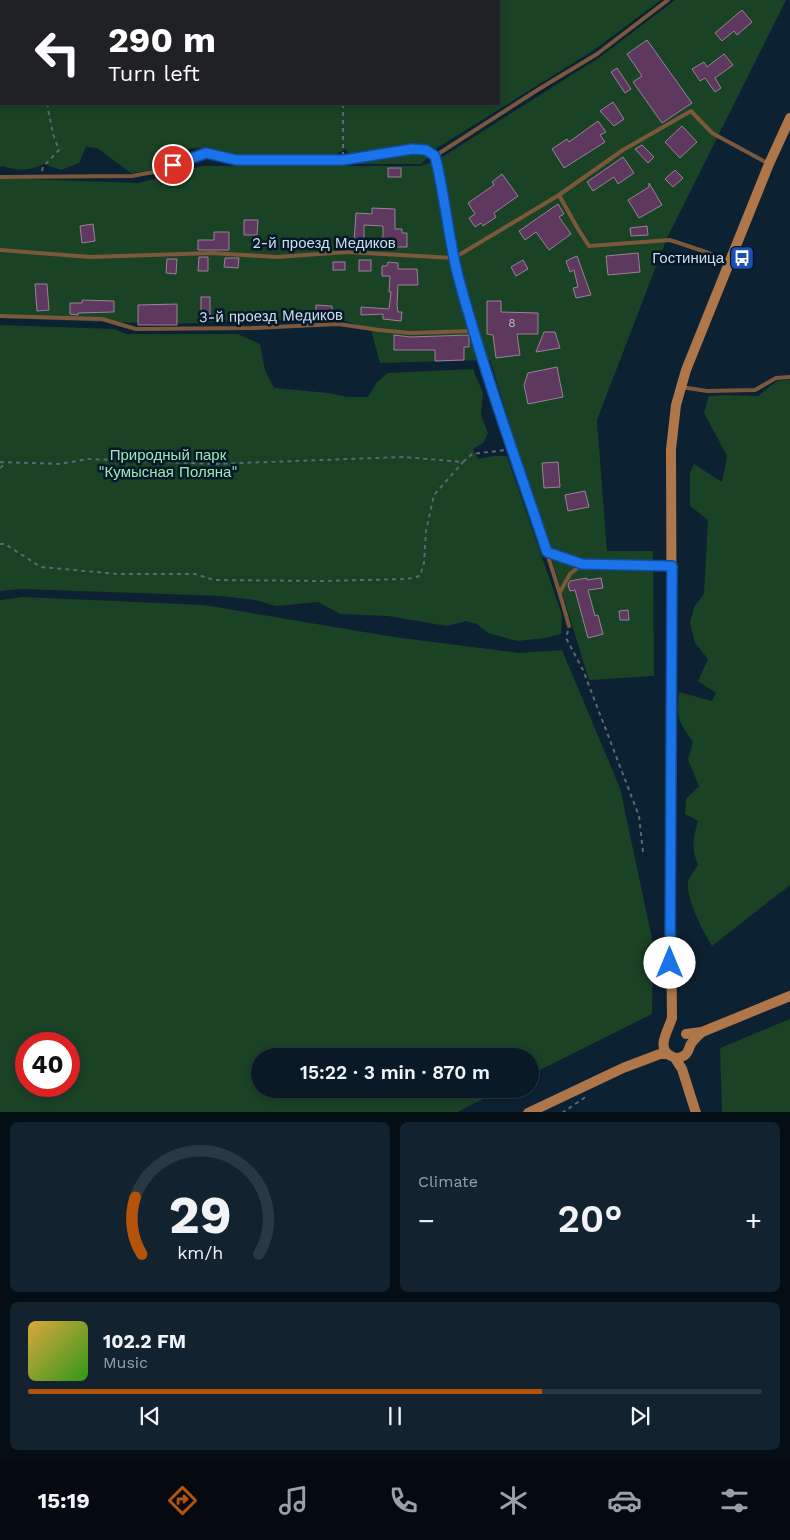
<!DOCTYPE html>
<meta charset="utf-8">
<style>
body{margin:0;font-family:"Work Sans",sans-serif;background:#12222e;color:#f1f3f6;height:100vh;display:flex;flex-direction:column;font-size:19px;white-space:nowrap}
*{box-sizing:border-box;margin:0}
p{font-size:16px;color:#99a0a7}
.icon{flex:none;width:28px;height:28px;fill:none;stroke:currentColor;stroke-width:2;stroke-linecap:round;stroke-linejoin:round}
.map{position:relative;height:1112px;overflow:hidden}
.details{display:flex;flex-direction:column;gap:10px;padding:10px;background:#050e15;flex:1}
.details>*{flex:none}
.guide{position:absolute;left:0px;top:0px;width:500px;height:105px;box-shadow:0 2px 8px #0003,0 0 0 1px #293843;background:#202124;color:#fff;overflow:hidden}
.speed{position:absolute;left:15px;top:1032px;display:flex;gap:10px;font-size:25px;font-weight:700;text-align:center}
.speed>*{display:grid;place-content:center;width:65px;height:65px;border-radius:50%;background:#091926;box-shadow:0 2px 8px #0003,0 0 0 1px #293843;line-height:1}
.speed .limit{border:8px solid #d22;background:#fff;color:#111}
.pin{position:absolute;display:grid;place-items:center;width:42px;height:42px;color:#fff;margin:-21px;border:2px solid #fff;border-radius:50%;box-shadow:0 1px 5px #0007}
.me{position:absolute;width:55px;margin:-28px;rotate:0deg;stroke-linejoin:round;filter:drop-shadow(0 0 4px #0008)}
.turn{display:flex;align-items:center;gap:18px;height:105px;padding:0 25px;font-size:22px}
.turn .icon{width:65px;height:65px;stroke-width:2.5}
.turn b{display:block;font-size:35px;line-height:42px}
.big{font-size:38px;font-weight:600;line-height:1.1}
.details .widget{flex:1;display:flex;flex-direction:column;justify-content:center;gap:8px;min-width:0;padding:0 18px;border-radius:8px;background:#12222e}
.details .dial{align-items:center;gap:0}
.dial svg{height:130px;overflow:visible;fill:none;stroke:#293843;stroke-width:7;stroke-linecap:round;text-anchor:middle}
.dial text{fill:#f1f3f6;stroke:none}
.song{display:flex;align-items:center;gap:15px}
.cover{width:60px;height:60px;border-radius:8px;background:linear-gradient(135deg,hsl(40 70% 55%),hsl(110 70% 35%))}
.played{height:5px;border-radius:2px;background:linear-gradient(90deg,#b45309 70%,#293843 70%)}
.keys{display:flex;justify-content:space-around;direction:ltr}
.heat{display:flex;justify-content:space-between;align-items:center;font-size:28px;direction:ltr}
.details .tiles{flex:1;display:grid;gap:10px;grid-template-columns:1fr 1fr}
.widget:last-child{grid-column:span 2}
.trip{position:absolute;left:251px;top:1048px;width:288px;height:50px;border-radius:25px;background:#091926;box-shadow:0 2px 8px #0003,0 0 0 1px #293843;font-weight:600;line-height:50px;text-align:center}
.menu{display:flex;height:80px;justify-content:space-around;align-items:center;background:#040a0f;color:#99a0a7}
.menu .icon{width:35px;height:35px}
.menu .selected{color:#b45309}
.menu b{font-size:22px;color:#f1f3f6}
.map>svg:first-child{display:block}
.green{fill:#1a4225;fill-rule:evenodd}
.building{fill:#5e385e;stroke:#998299}
.lines{fill:none;stroke-linecap:round;stroke-linejoin:round}
.path{stroke:#586978;stroke-width:2;stroke-dasharray:4 4;stroke-linecap:butt}
.lane{stroke:#7b583c;stroke-width:4}
.secondary{stroke:#af7749;stroke-width:10}
.route-casing{stroke:#114b97;stroke-width:12}
.route{stroke:#1a73e8;stroke-width:9}
.labels{text-anchor:middle;stroke-width:5;stroke-linejoin:round;paint-order:stroke}
.number-label{font-size:12px;fill:#b4b4c6}
.street-label{font-size:15px;fill:#d1dee9;stroke:#031828}
.poi-label{font-size:15px;fill:#d1dee9;stroke:#031828;text-anchor:end}
.park-label{font-size:15px;fill:#a0e8ae;stroke:#031828}
</style>
<div class="map">
<svg width="790" height="1113" viewBox="0 0 790 1113">
<rect width="100%" height="100%" fill="#0c2132"/>
<g class="green">
<path d="M0,0H661L594,50L437,148L421,164H354L346,149L329,158H236L212,152L200,148L188,149C176,168 152,170 131,173L97,148L86,147L79,163L61,170L44,164C29,171 17,171 2,166L0,167ZM1,1H499V104H1Z"/>
<path d="M675,0H786L667,238L597,420L607,551H653L654,676L589,680L490,360L380,363L371,330L337,318L166,324L0,318V178L139,183L201,166H421L439,159L600,57Z"/>
<path d="M0,325L115,329L126,334H238L260,344L265,370L274,388L329,393L347,397H368L377,382L388,373L473,369L483,393L481,415L488,433L483,443L473,449L478,459L493,456H507L562,615L561,634L546,638L517,641L488,633L477,624L466,621L447,626L388,616L340,614L318,602L276,606L255,600L221,596L22,589L0,591Z"/>
<path d="M790,380V885L712,946C703,932 686,898 688,882C689,877 695,870 698,865C691,848 693,839 698,821L685,814L686,799L699,786L688,760L693,742C679,721 675,719 679,692L712,701L716,693L698,681L708,659L695,643L690,623L694,607L704,594L708,520L690,506V472L694,464L722,482L727,456L704,413L709,396L723,395L758,396L777,381Z"/>
<path d="M23,597L204,605L394,637L519,653L562,650L620,788L653,943L652,1014L530,1075V1056H260V1089H504L457,1112H0V600ZM26,1044H69V1086H26Z"/>
<path d="M790,1019V1112H722L720,1048Z"/>
</g>
<g class="building">
<path d="M742,10L752,22L737,35L734,31L722,41L715,33Z"/>
<path d="M647,40L692,103L662,123L633,82L642,76L627,54Z"/>
<path d="M724,54L733,65L715,78L721,88L715,92L705,78L700,81L692,69L704,62L707,67Z"/>
<path d="M617,68L631,89L625,93L611,72Z"/>
<path d="M613,102L624,119L614,126L600,111Z"/>
<path d="M598,121L606,132L600,135L605,142L564,168L552,149L567,139L569,142Z"/>
<path d="M682,126L697,142L680,158L665,142Z"/>
<path d="M642,145L654,157L648,163L635,149Z"/>
<path d="M623,157L634,173L618,184L614,177L593,191L587,182Z"/>
<rect x="388" y="168" width="13" height="9"/>
<path d="M675,170L683,178L673,187L665,179Z"/>
<path d="M502,174L518,196L494,213L496,217L483,226L481,223L475,227L469,218L475,214L468,203L494,185L492,182Z"/>
<path d="M649,183L662,205L639,218L628,200L649,187Z"/>
<path d="M558,204L564,214L559,217L571,234L549,250L536,232L525,240L519,231Z"/>
<path d="M372,208L395,209V229H402V233H407V247H392V249H368L369,241H383V226L364,225V242H354L356,213L372,214Z"/>
<path d="M244,220H258L257,235H244Z"/>
<path d="M93,224L95,241L82,243L80,226Z"/>
<path d="M647,226L648,235L631,236L630,228Z"/>
<path d="M214,232H229V250H198V240H214Z"/>
<rect x="340" y="241" width="13" height="7"/>
<path d="M638,253L640,272L608,275L606,256Z"/>
<path d="M577,256L591,295L576,298L573,288L578,287L574,270L570,272L566,261Z"/>
<path d="M199,257H208V271H198Z"/>
<path d="M225,258H239L238,268L224,267Z"/>
<path d="M167,259H177L176,274L166,273Z"/>
<rect x="359" y="260" width="12" height="11"/>
<path d="M523,260L528,269L516,276L511,267Z"/>
<rect x="333" y="262" width="12" height="8"/>
<path d="M388,262L398,263V269H417L418,285H398L397,305L398,312H402L401,321L383,319V314L361,315V307L389,309L391,292H389L390,276H382V266H387Z"/>
<path d="M35,284H47L49,310L37,311Z"/>
<rect x="201" y="297" width="9" height="21"/>
<path d="M82,300L114,301V312L78,313V315L70,314V303H82Z"/>
<path d="M487,301H501V312L538,313V334H517L520,355L496,358L493,335L487,334Z"/>
<path d="M177,304V325H138V305Z"/>
<path d="M316,305L332,306V317L316,316Z"/>
<path d="M544,332H555L560,348L536,352Z"/>
<path d="M394,335L410,337L469,335V347H464V360L435,361V350H394Z"/>
<path d="M557,367L563,397L528,404L524,385L528,373Z"/>
<path d="M558,462L560,487L544,488L542,463Z"/>
<path d="M585,491L589,507L568,511L565,495Z"/>
<path d="M587,578V580L601,578L603,588L588,590L595,616L598,615L603,634L588,638L575,590L570,591L568,585L570,581Z"/>
<path d="M628,610L629,620H620L619,611Z"/>
</g>
<g class="lines">
<g class="path">
<path d="M350,0V1"/>
<path d="M0,45H1"/>
<path d="M343,104V155"/>
<path d="M42,171L43,167L59,150L53,134L47,104"/>
<path d="M0,462L60,464L88,459L214,464L403,457L463,462L472,454L506,450"/>
<path d="M0,468L6,463"/>
<path d="M0,544H5L41,567L118,574H195L214,580L323,581L407,579L420,576L424,563L426,531L434,495L463,462"/>
<path d="M568,631L566,638L583,670L639,816L643,852"/>
<path d="M562,1113L587,1096"/>
</g>
<g class="lane">
<path d="M435,156C444,189 447,223 454,257C458,281 466,306 473,330C502,430 542,526 569,626"/>
<path d="M435,156L539,89L597,54L668,0"/>
<path d="M0,177L132,176L159,171L187,159L206,153L236,160H344L412,149L426,150L435,156"/>
<path d="M559,195L578,229L589,246L670,240L709,253L728,264"/>
<path d="M0,250L90,257L212,253L277,257L347,252L454,258L559,195L623,150L691,111L712,133L769,164"/>
<path d="M0,316L102,319L136,329L252,328L338,324L379,330L410,333L473,331"/>
<path d="M681,387L707,391L755,390L776,378L790,377"/>
<path d="M547,552L582,564L570,574L560,592"/>
<path d="M582,564L669,566"/>
</g>
<g class="secondary">
<path d="M702,1032C698,1036 694,1039 691,1044C689,1047 689,1051 686,1054C682,1058 676,1059 671,1056C655,1049 669,1029 672,1018L670,830L672,736L671,449L676,405L686,370L769,164L790,118"/>
<path d="M686,1034L702,1032L790,996"/>
<path d="M675,1058L682,1069L696,1113"/>
<path d="M528,1113L623,1068L660,1054H667"/>
</g>
</g>
<g class="lines">
<defs>
<path id="route" d="M173,165L206,153L236,160H344L412,149L426,150L435,156C445,196 448,236 458,276C483,369 516,460 547,552L582,564L672,566L670,963"/>
</defs>
<use href="#route" class="route-casing"/>
<use href="#route" class="route"/>
</g>
<defs>
<symbol id="bus-square" viewBox="-11 -11 22 22"><rect x="-9" y="-9" width="18" height="18" rx="4" fill="#1a4fb4" stroke="#031828"/><path d="M-5-6H5V4H4V6H2V4H-2V6H-4V4H-5ZM-3.5-4V0h7V-4ZM-3.5 1.2v1.5H-2V1.2ZM2 1.2v1.5H3.5V1.2Z" fill="#fff"/></symbol>
</defs>
<g fill-rule="evenodd">
<use href="#bus-square" x="728" y="244" width="28" height="28"/>
</g>
<g class="labels">
<g class="number-label">
<text x="512" y="327">8</text>
</g>
<g class="street-label">
<text x="324" y="248">2-й проезд Медиков</text>
<text transform="translate(271 316) rotate(-1)" y="5">3-й проезд Медиков</text>
</g>
<g class="poi-label">
<text x="724" y="263">Гостиница</text>
</g>
<g class="park-label">
<text x="168" y="460">Природный парк<tspan x="168" dy="17">"Кумысная Поляна"</tspan></text>
</g>
</g>
</svg>
<div class="speed"><div class="limit">40</div></div>
<div class="pin" style="left:173px;top:165px;background:#d93025"><svg class="icon" aria-label="arrive" viewBox="0 0 24 24"><path d="M6 21V4h12l-3 4 3 4H6"/></svg></div>
<svg class="me" style="left:670px;top:963px" viewBox="-20 -20 40 40"><circle r="19" fill="#fff"/><path d="M0-13L10 11 0 6-10 11z" fill="#1a73e8"/></svg>
<div class="trip">15:22 · 3 min · 870 m</div>
<div class="guide">
<div class="turn"><svg class="icon" aria-label="left" viewBox="0 0 24 24"><path d="M17 20v-9H6M10 6l-5 5 5 5"/></svg><div><b>290 m</b>Turn left</div></div>
</div>
</div>
<section class="details">
<div class="tiles">
<div class="widget dial"><svg viewBox="0 0 100 80">
<path d="M14 69A42 42 0 1 1 86 69"/>
<path d="M14 69A42 42 0 0 1 10 34" stroke="#b45309"/>
<text x="50" y="56" font-size="32" font-weight="700">29</text>
<text x="50" y="72" font-size="11">km/h</text>
</svg></div>
<div class="widget"><p>Climate</p>
<div class="heat"><a>−</a><b class="big">20°</b><a>+</a></div>
</div>
<div class="widget">
<div class="song"><i class="cover"></i><div><b>102.2 FM</b><p>Music</p></div></div>
<div class="played"></div>
<div class="keys"><svg class="icon" aria-label="previous" viewBox="0 0 24 24"><path d="M18 5L8 12l10 7zM5 5v14"/></svg><svg class="icon" aria-label="pause" viewBox="0 0 24 24"><path d="M8 5v14M16 5v14"/></svg><svg class="icon" aria-label="next" viewBox="0 0 24 24"><path d="M6 5l10 7-10 7zM19 5v14"/></svg></div>
</div>
</div>
</section>
<nav class="menu">
<b>15:19</b>
<svg class="icon selected" aria-label="directions" viewBox="0 0 24 24"><path d="M12 3l9 9-9 9-9-9zM9 14v-3h6M13 9l2 2-2 2"/></svg>
<svg class="icon" aria-label="music" viewBox="0 0 24 24"><path d="M9 18V5l10-2v13"/><circle cx="6" cy="18" r="3"/><circle cx="16" cy="16" r="3"/></svg>
<svg class="icon" aria-label="phone" viewBox="0 0 24 24"><path d="M5 4h4l2 5-3 2q2 4 5 5l2-3 5 2v4C11 20 4 13 5 4z"/></svg>
<svg class="icon" aria-label="climate" viewBox="0 0 24 24"><path d="M12 3v18M4 7l16 10M4 17L20 7"/></svg>
<svg class="icon" aria-label="car" viewBox="0 0 24 24"><path d="M5 17H2v-5l4-1 3-4h7l3 4 3 1v5h-3M9 17h6M6 11h13"/><circle cx="7" cy="17" r="2"/><circle cx="17" cy="17" r="2"/></svg>
<svg class="icon" aria-label="filters" viewBox="0 0 24 24"><path d="M4 7h16M4 17h16"/><circle cx="9" cy="7" r="2"/><circle cx="15" cy="17" r="2"/></svg>
</nav>
